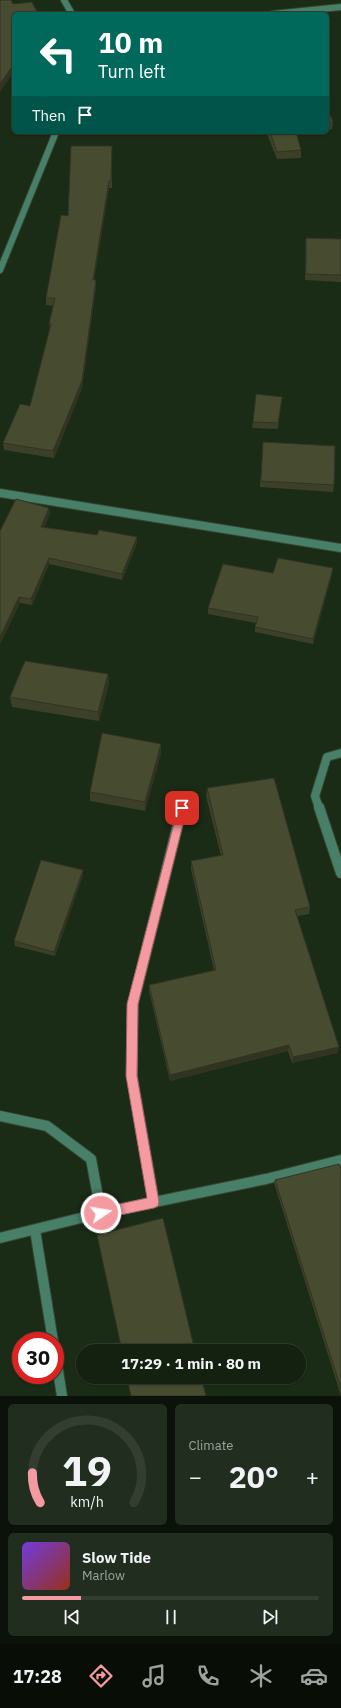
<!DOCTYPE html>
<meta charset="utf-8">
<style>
body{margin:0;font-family:"IBM Plex Sans",sans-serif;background:#212d1e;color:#f1f3f6;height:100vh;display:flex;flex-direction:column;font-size:15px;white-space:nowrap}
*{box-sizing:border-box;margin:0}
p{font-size:13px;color:#9da39f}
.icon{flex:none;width:22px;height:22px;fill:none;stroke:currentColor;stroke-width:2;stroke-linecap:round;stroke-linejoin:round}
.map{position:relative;height:1396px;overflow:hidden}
.panel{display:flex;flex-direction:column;gap:8px;padding:8px;background:#0b1209;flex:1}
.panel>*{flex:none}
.hud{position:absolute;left:12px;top:12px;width:317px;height:122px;border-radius:6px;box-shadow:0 1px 3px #0004,0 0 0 1px #333e30;background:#00695c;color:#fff;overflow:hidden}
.speed{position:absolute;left:12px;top:1332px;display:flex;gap:8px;font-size:20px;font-weight:700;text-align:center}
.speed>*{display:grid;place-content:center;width:52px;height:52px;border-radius:50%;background:#142010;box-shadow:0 1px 3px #0004,0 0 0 1px #333e30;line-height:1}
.speed .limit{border:6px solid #d22;background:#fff;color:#111}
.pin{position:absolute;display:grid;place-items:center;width:34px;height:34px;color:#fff;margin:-17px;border-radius:8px;box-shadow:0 2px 6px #0006}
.me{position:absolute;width:44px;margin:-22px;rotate:78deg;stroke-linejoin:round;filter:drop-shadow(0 0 3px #0008)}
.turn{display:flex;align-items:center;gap:14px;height:84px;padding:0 20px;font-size:18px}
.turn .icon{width:52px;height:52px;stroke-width:2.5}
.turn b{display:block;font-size:28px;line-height:34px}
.then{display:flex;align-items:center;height:38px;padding:0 20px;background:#0003;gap:8px;font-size:15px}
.big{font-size:30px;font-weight:700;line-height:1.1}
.panel .widget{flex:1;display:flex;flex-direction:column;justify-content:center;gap:6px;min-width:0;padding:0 14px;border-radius:6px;background:#212d1e}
.panel .dial{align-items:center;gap:0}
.dial svg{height:104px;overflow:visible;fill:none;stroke:#333e30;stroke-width:7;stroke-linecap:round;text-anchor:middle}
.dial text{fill:#f1f3f6;stroke:none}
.song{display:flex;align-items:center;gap:12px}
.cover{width:48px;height:48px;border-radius:6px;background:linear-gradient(135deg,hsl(260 70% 55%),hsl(10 70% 35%))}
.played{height:4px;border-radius:2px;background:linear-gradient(90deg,#f49aa0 20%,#333e30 20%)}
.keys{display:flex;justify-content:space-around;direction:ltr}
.heat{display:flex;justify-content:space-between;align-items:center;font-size:22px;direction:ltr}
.panel .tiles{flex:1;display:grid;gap:8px;grid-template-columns:1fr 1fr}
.widget:last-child{grid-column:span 2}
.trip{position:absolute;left:76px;top:1344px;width:230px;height:40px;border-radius:20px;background:#142010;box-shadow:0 1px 3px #0004,0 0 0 1px #333e30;font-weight:700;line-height:40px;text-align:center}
.dock{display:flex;height:64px;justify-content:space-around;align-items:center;background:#080d06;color:#9da39f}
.dock .icon{width:28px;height:28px}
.dock .current{color:#f49aa0}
.dock b{font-size:18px;color:#f1f3f6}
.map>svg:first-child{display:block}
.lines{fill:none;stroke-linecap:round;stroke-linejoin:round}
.street-far2-casing{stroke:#354531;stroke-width:8}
.street-far1-casing{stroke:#354531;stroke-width:10}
.street-casing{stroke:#354531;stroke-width:12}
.street-far2{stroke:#477f68;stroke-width:6}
.street-far1{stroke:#477f68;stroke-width:8}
.street{stroke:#477f68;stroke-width:10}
.wall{fill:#3d4029}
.shaded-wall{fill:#323422}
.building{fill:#474b30;stroke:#323422}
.route{fill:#f49aa0;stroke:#9f6468}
</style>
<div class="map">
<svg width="341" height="1396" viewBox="0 0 341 1396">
<rect width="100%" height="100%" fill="#1a2b16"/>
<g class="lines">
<defs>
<g id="street-far2">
<path d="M64,0L72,14"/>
<path d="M273,14L341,7"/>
<path d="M0,270L56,132"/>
</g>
<g id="street-far1">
<path d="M0,493L341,548"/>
<path d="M319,808L315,796L327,757L341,753"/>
</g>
<g id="street">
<path d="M319,807L341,873"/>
<path d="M0,1116L47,1126L91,1159L101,1213L266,1179L341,1160"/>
<path d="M154,1202L132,1076L133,1004L182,808"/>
<path d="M35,1230L53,1341"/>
<path d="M0,1238L101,1213"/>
<path d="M55,1352L62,1396"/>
</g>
</defs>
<use href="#street-far2" class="street-far2-casing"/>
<use href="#street-far1" class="street-far1-casing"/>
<use href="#street" class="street-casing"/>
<use href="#street-far2" class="street-far2"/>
<use href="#street-far1" class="street-far1"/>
<use href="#street" class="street"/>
</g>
<g class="wall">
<path d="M327,107L333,122L332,129L327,130Z"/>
<path d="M266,132H296L301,150V158L277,159Z"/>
<path d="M112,153V188H109L94,280L96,287L82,388L54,458L4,450L3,443L30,406L50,330L49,324L53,306L46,305V298L68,216Z"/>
<path d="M306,238L341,239V282L305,280Z"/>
<path d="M282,397L278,429L252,428L253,422Z"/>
<path d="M263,442L334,485L333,492L260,487Z"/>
<path d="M49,508L50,514L44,527L97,535L137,537V543L122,580L49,564L32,605L20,603L0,644Z"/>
<path d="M333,568L332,574L313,644L255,632V627L256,623L208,614V608L273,573Z"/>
<path d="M108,674L109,684L99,721L12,707L10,697Z"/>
<path d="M161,753L145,811L90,801V792Z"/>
<path d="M207,788L310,907L309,914L297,916L339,1047L337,1053L292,1063L288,1051L170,1081L149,991V985L214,970L191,869V861L221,856L206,796Z"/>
<path d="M83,875L55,956L15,946L14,941Z"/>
<path d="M341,1169V1396L274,1183L275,1180Z"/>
</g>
<g class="shaded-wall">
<path d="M14,64V72L0,92V84Z"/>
<path d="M109,181V188L93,287V280Z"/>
<path d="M96,280V287L82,388L54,458L53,451Z"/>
<path d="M49,508L50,514L42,533L41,527Z"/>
<path d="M137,537V543L122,580V574Z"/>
<path d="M49,558V564L32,605L31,599Z"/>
<path d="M333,568L332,574L313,644V639Z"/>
<path d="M19,597L20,603L0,644V637Z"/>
<path d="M108,674L109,684L99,721L98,712Z"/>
<path d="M161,744V753L145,811V802Z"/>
<path d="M83,870V875L55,956L54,952Z"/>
<path d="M289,1045L288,1051L170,1081V1075Z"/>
<path d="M339,1047L337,1053L292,1063L293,1057Z"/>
</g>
<g class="building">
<path d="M0,0H11L13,4L32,2L38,14H14V64L0,84Z"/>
<path d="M327,107L333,122H327Z"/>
<path d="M270,132H296L301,150L277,152Z"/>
<path d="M71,146H112L111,181H109L93,280H96L82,381L53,451L3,443L20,404L30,406L51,324H49L55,298H46L61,215L68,216Z"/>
<path d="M306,238L341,239V275L306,274Z"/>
<path d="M256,394L282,397L278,423L253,422Z"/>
<path d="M263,442L335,446L334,485L261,481Z"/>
<path d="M16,499L49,508L41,527L97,535L99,530L137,537L122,574L49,558L31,599L19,597L0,637V531Z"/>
<path d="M278,558L333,568L313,639L255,627L258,617L208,608L223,564L273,573Z"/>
<path d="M25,661L108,674L98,712L10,697Z"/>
<path d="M102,733L161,744L145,802L90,792Z"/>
<path d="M274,778L310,907L295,910L339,1047L293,1057L289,1045L170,1075L149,985L216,970L191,861L223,855L207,788Z"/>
<path d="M41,860L83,870L54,952L14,941Z"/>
<path d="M339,1164L341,1169V1389L275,1180Z"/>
<path d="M163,1218L195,1351H122L97,1235Z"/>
<path d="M127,1377H201L206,1396H131Z"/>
</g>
<path class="route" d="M182,804L186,806L187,808L138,1004L137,1076L159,1202L158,1206L154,1208L101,1219L97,1217L95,1213L97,1209L147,1198L126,1076L127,1004L178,808L179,806Z"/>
</svg>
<div class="speed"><div class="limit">30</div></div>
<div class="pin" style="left:182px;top:808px;background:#d93025"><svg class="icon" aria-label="arrive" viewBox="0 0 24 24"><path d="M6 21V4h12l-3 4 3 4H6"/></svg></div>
<svg class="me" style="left:101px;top:1213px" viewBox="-20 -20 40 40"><circle r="17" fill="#f49aa0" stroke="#fff" stroke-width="3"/><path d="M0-11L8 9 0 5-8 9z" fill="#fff"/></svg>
<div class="trip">17:29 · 1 min · 80 m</div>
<div class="hud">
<div class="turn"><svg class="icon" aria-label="left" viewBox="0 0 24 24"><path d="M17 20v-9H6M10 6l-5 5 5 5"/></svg><div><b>10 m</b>Turn left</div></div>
<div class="then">Then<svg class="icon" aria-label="arrive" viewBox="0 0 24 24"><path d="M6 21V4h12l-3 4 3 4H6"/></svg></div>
</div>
</div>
<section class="panel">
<div class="tiles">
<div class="widget dial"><svg viewBox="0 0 100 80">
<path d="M14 69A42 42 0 1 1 86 69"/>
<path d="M14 69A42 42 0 0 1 8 46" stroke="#f49aa0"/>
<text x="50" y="56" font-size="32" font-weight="700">19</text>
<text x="50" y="72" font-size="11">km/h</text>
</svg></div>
<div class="widget"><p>Climate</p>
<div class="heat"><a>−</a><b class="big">20°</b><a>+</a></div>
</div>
<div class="widget">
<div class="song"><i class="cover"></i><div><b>Slow Tide</b><p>Marlow</p></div></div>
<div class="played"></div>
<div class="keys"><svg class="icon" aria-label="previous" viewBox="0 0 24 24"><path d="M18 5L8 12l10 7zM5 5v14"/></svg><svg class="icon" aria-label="pause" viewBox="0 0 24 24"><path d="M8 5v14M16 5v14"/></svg><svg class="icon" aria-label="next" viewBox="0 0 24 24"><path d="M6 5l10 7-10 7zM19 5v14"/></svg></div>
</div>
</div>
</section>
<nav class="dock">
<b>17:28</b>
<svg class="icon current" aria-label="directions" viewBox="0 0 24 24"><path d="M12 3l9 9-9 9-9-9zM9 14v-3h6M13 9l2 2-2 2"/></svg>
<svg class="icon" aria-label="music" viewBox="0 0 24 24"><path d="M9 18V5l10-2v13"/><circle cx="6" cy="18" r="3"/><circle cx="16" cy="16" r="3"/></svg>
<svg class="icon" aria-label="phone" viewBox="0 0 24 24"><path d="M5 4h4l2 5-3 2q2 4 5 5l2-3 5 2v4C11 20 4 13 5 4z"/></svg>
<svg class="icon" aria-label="climate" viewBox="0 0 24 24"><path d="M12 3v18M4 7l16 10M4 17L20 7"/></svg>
<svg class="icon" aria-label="car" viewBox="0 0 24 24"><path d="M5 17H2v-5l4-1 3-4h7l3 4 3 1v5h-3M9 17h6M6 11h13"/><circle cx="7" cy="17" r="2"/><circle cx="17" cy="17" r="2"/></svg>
</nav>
